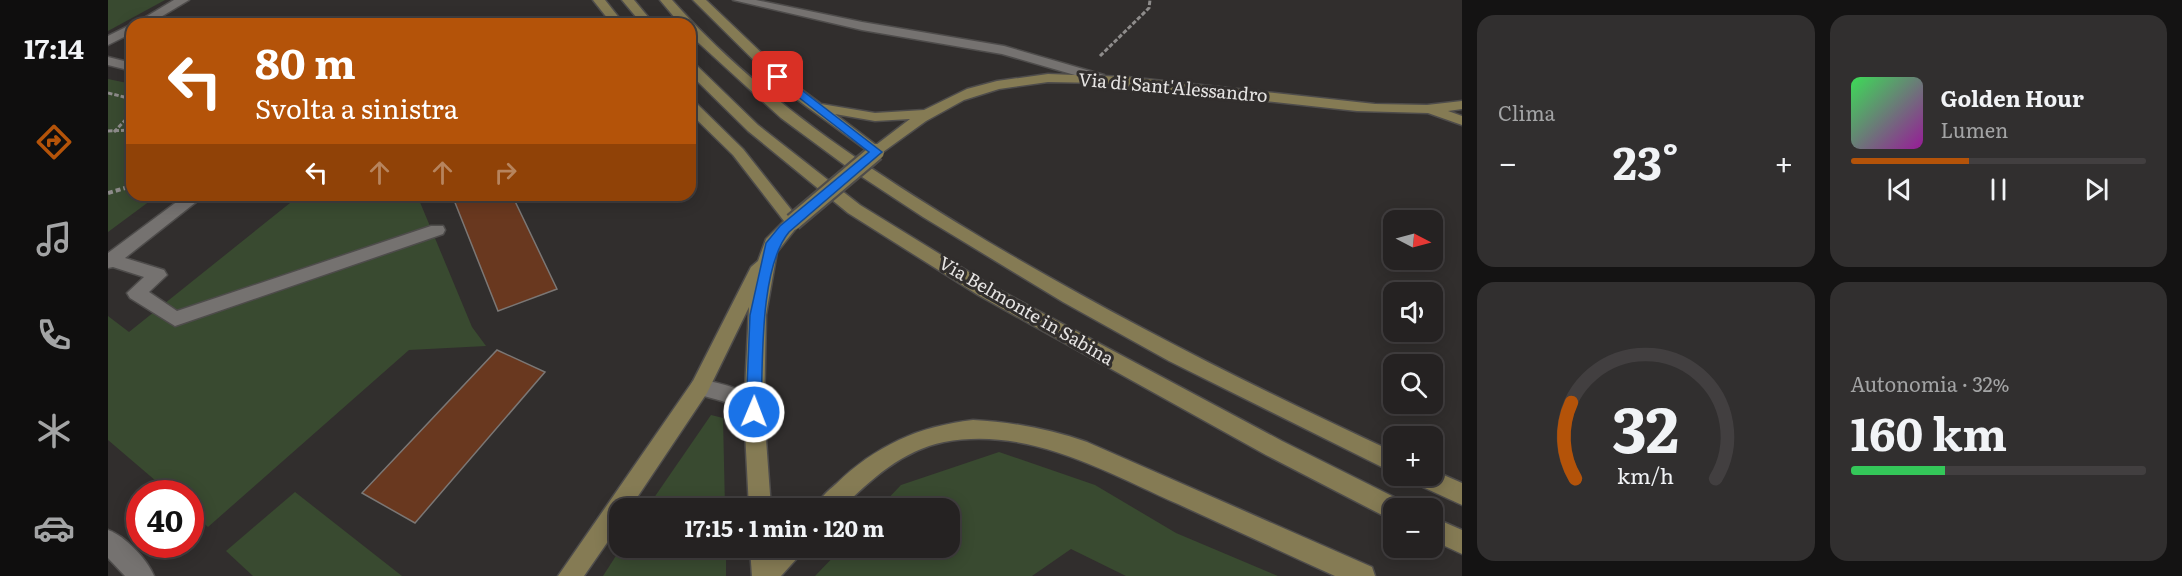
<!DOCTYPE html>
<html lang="it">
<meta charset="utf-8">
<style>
body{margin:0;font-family:Literata,serif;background:#312f2f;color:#f1f3f6;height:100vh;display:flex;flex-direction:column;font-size:22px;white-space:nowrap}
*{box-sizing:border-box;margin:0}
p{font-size:20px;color:#a3a4a5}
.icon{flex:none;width:33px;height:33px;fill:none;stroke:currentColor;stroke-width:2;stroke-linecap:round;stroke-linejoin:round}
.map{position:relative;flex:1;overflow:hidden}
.side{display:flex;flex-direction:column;gap:15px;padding:15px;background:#141313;width:720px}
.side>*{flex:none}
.hud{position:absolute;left:18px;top:18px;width:570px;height:183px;border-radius:18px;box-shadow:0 3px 15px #0003,0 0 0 2px #423f40;background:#b45309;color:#fff;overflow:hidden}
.needle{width:39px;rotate:96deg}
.buttons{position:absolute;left:1275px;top:210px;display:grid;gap:12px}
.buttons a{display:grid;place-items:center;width:60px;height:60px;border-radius:12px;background:#252222;box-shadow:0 3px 15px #0003,0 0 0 2px #423f40;font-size:30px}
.speed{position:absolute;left:18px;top:480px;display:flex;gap:12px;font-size:30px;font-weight:700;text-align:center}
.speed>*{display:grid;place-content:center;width:78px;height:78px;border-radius:50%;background:#252222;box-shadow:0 3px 15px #0003,0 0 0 2px #423f40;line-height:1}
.speed .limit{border:9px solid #d22;background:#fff;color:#111}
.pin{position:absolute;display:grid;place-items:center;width:51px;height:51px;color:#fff;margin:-26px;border-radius:12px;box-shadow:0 3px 9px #0006}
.me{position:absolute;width:66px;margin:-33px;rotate:1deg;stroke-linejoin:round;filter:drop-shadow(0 0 4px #0008)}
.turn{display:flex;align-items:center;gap:21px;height:126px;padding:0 30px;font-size:27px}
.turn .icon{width:78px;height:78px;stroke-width:2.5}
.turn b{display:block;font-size:42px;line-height:51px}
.lanes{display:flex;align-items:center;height:57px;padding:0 30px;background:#0003;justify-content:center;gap:30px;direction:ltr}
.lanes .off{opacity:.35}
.big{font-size:45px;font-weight:700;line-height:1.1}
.side .tile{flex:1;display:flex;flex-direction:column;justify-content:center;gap:9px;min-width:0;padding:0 21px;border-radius:18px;background:#312f2f}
.side .dial{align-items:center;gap:0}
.dial svg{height:156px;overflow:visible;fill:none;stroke:#423f40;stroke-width:7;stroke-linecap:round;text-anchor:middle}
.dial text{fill:#f1f3f6;stroke:none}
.song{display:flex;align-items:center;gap:18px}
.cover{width:72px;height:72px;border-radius:9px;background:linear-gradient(135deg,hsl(130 70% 55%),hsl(300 70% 35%))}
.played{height:6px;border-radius:3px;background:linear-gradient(90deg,#b45309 40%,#423f40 40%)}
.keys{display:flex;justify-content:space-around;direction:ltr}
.heat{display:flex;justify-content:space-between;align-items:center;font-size:33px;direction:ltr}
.charge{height:9px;border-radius:4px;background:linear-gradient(90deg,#34c759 32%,#423f40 0)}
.side .tiles{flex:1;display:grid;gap:15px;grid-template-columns:repeat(2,1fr)}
.trip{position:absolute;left:501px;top:498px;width:351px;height:60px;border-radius:18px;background:#252222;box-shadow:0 3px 15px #0003,0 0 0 2px #423f40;font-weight:700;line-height:60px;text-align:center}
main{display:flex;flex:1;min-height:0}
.tabs{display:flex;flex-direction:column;width:108px;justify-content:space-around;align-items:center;background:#0f0e0e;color:#a3a4a5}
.tabs .icon{width:42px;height:42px}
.tabs .selected{color:#b45309}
.tabs b{font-size:27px;color:#f1f3f6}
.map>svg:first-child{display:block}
.green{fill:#394a30}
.building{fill:#69381f;stroke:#7b7775;stroke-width:1.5}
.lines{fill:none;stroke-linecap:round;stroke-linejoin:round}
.street-casing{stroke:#4e4c4b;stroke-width:3}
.secondary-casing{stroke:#4e4c4b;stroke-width:3}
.path-far1{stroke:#8e8c8b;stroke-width:3;stroke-dasharray:4.5 2;stroke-linecap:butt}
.path{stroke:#8e8c8b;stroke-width:4;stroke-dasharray:5 3;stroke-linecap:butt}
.street{fill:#757270;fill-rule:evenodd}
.secondary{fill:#857b54;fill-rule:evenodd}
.secondary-bridge-casing{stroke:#4e4c4b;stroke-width:20;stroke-linecap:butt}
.secondary-bridge{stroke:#857b54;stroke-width:16}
.route{fill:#1a73e8;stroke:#114b97;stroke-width:1.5}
.labels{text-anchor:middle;stroke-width:6;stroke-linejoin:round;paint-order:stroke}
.street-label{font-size:18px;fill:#e6e4e3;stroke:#312e2d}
</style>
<main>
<nav class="tabs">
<b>17:14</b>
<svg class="icon selected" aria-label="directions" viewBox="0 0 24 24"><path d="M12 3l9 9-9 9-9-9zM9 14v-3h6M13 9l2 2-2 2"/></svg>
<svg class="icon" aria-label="music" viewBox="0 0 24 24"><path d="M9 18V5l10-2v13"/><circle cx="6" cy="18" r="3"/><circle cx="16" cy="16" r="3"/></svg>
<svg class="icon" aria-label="phone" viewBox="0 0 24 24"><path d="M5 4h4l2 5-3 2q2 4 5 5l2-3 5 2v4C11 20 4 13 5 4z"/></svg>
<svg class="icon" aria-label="climate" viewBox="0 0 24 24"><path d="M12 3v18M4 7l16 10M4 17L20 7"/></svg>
<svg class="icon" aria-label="car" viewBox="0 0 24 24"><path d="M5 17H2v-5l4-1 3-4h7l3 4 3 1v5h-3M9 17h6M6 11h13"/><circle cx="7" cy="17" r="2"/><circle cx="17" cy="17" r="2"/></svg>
</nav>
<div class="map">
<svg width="1354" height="576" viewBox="0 0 1354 576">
<rect width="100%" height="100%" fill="#312e2d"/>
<g class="green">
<path d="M0,0H57L0,31Z"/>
<path d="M0,79L24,84V195H50L0,232Z"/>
<path d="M192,195H309L364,327L378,346L301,350L100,527L83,512L82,494L62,493L0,440V316L21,332Z"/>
<path d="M603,415L615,418L617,508H539Z"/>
<path d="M891,452L987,485L1068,533L1170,576H1018L963,549L924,576H707L734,548H842V508H771L793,485Z"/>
<path d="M187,492L294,576H145L118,551Z"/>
<path d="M513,548H618V576H495Z"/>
</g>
<g class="building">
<path d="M344,195H404L449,289L390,311Z"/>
<path d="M389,350L437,372L307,523L254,493Z"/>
</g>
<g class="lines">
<defs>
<g id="street">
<path d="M66,0H81L41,24H26Z"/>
<path d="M625,0H648L754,22L896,46L996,75L998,78L991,82L894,54L754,30Z"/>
<path d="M24,24V33L0,45V36Z"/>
<path d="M0,57L24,63V71L0,65Z"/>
<path d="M78,195H97L17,258L56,270L59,275L41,292L69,311L323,226H335L337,230L335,234L67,326L22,298L19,293L36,277L5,267L0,268V253Z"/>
<path d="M592,379C614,384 645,389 656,412L653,418C636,424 629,406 614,401C605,398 594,396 585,393L582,387L585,381Z"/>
<path d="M0,530C17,536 39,559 46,576H17L0,558Z"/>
</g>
<g id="secondary">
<path d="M485,0H497L516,24H504Z"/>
<path d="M514,0H526L546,24H534Z"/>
<path d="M552,0H564C652,99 764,172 879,241C1011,319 1147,388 1286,452V473L1061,361L955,302L815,217L742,169L673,118L582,35V24H572Z"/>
<path d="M585,0H598L686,84L713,104L767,113L816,110L859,89L889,81L940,74L1019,77L1267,104L1319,105L1354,101V109L1340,111L1354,116V125L1320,113L1249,111L993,83L940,82L891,89L856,100L818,121L768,157L676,90ZM727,114L767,121L802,119L768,145Z"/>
<path d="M582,63L587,64L650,125L752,205L882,285L1174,441L1294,501L1297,508H1286V520L1278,517L1158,455L870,295L740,213L640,131L582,74Z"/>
<path d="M582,101L587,102L635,149L693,222L669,252L658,315L656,412L663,508H641L636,412L641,307L599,393L522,508H512V524L476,576H450L585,381L643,267L650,261L658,239L676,221L625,155L582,113Z"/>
<path d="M865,420C904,422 942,429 979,442L1264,567L1267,576H1227C1175,552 1122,528 1070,504C996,471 919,426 836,442C795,450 762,480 734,508H708C711,498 720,491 728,484C767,446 811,426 865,420Z"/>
<path d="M1324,470L1354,483V505L1306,483L1303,476H1324Z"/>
<path d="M1324,517L1354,530V554L1324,540Z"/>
<path d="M642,548H695L691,556L673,576H644Z"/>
</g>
</defs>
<use href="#street" class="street-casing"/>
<use href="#secondary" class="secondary-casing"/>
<g class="path-far1">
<path d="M992,56L1041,8L1042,0"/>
<path d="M0,93L24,99"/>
<path d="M0,131L24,130"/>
<path d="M6,132L24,113"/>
</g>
<path class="path" d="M0,193L24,186"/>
<use href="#street" class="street"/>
<use href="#secondary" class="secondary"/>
<defs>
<path id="secondary-bridge" d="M685,222L768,152"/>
</defs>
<use href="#secondary-bridge" class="secondary-bridge-casing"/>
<use href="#secondary-bridge" class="secondary-bridge"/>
</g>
<path class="route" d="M667,75H674L774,152L681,232C651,268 655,365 653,412L651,417H640L638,412L642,315L658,243L672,226L761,152L667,79Z"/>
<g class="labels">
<g class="street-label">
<text transform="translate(1065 88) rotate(5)" y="6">Via di Sant'Alessandro</text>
<text transform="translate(918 311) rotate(30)" y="6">Via Belmonte in Sabina</text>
</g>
</g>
</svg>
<div class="buttons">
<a><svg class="needle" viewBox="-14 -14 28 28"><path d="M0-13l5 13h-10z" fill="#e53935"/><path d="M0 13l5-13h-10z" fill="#a3a4a5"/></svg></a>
<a><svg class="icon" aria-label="sound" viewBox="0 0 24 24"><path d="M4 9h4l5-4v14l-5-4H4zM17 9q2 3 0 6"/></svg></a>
<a><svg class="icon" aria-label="search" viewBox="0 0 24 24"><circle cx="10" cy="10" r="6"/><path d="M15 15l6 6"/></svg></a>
<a>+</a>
<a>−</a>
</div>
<div class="speed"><div class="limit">40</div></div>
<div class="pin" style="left:670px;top:77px;background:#d93025"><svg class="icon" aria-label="arrive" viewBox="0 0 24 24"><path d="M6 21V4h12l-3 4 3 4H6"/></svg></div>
<svg class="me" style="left:646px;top:412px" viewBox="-20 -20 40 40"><circle r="17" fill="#1a73e8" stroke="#fff" stroke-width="3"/><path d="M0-11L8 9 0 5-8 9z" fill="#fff"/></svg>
<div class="trip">17:15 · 1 min · 120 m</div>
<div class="hud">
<div class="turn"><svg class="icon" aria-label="left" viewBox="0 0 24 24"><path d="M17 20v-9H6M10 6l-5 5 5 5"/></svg><div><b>80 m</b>Svolta a sinistra</div></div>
<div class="lanes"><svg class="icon" aria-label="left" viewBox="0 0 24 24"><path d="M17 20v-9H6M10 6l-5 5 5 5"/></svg><svg class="icon off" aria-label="ahead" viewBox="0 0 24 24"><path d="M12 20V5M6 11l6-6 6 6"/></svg><svg class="icon off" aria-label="ahead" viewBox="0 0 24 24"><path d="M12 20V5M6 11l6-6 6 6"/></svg><svg class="icon off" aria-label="right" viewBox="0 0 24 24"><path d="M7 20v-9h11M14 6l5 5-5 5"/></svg></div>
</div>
</div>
<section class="side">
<div class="tiles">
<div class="tile"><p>Clima</p>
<div class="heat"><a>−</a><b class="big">23°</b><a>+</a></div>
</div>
<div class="tile">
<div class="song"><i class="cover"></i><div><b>Golden Hour</b><p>Lumen</p></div></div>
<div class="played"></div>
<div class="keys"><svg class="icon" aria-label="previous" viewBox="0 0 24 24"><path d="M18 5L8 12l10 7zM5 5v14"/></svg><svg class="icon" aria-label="pause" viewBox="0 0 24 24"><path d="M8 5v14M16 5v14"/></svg><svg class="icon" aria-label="next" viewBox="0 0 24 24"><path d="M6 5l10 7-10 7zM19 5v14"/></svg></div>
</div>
<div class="tile dial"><svg viewBox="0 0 100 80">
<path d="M14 69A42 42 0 1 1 86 69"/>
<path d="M14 69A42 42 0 0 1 12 30" stroke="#b45309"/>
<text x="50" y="56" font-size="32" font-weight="700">32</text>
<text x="50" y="72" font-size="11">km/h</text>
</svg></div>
<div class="tile"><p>Autonomia · 32%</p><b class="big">160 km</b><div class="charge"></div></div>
</div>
</section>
</main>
